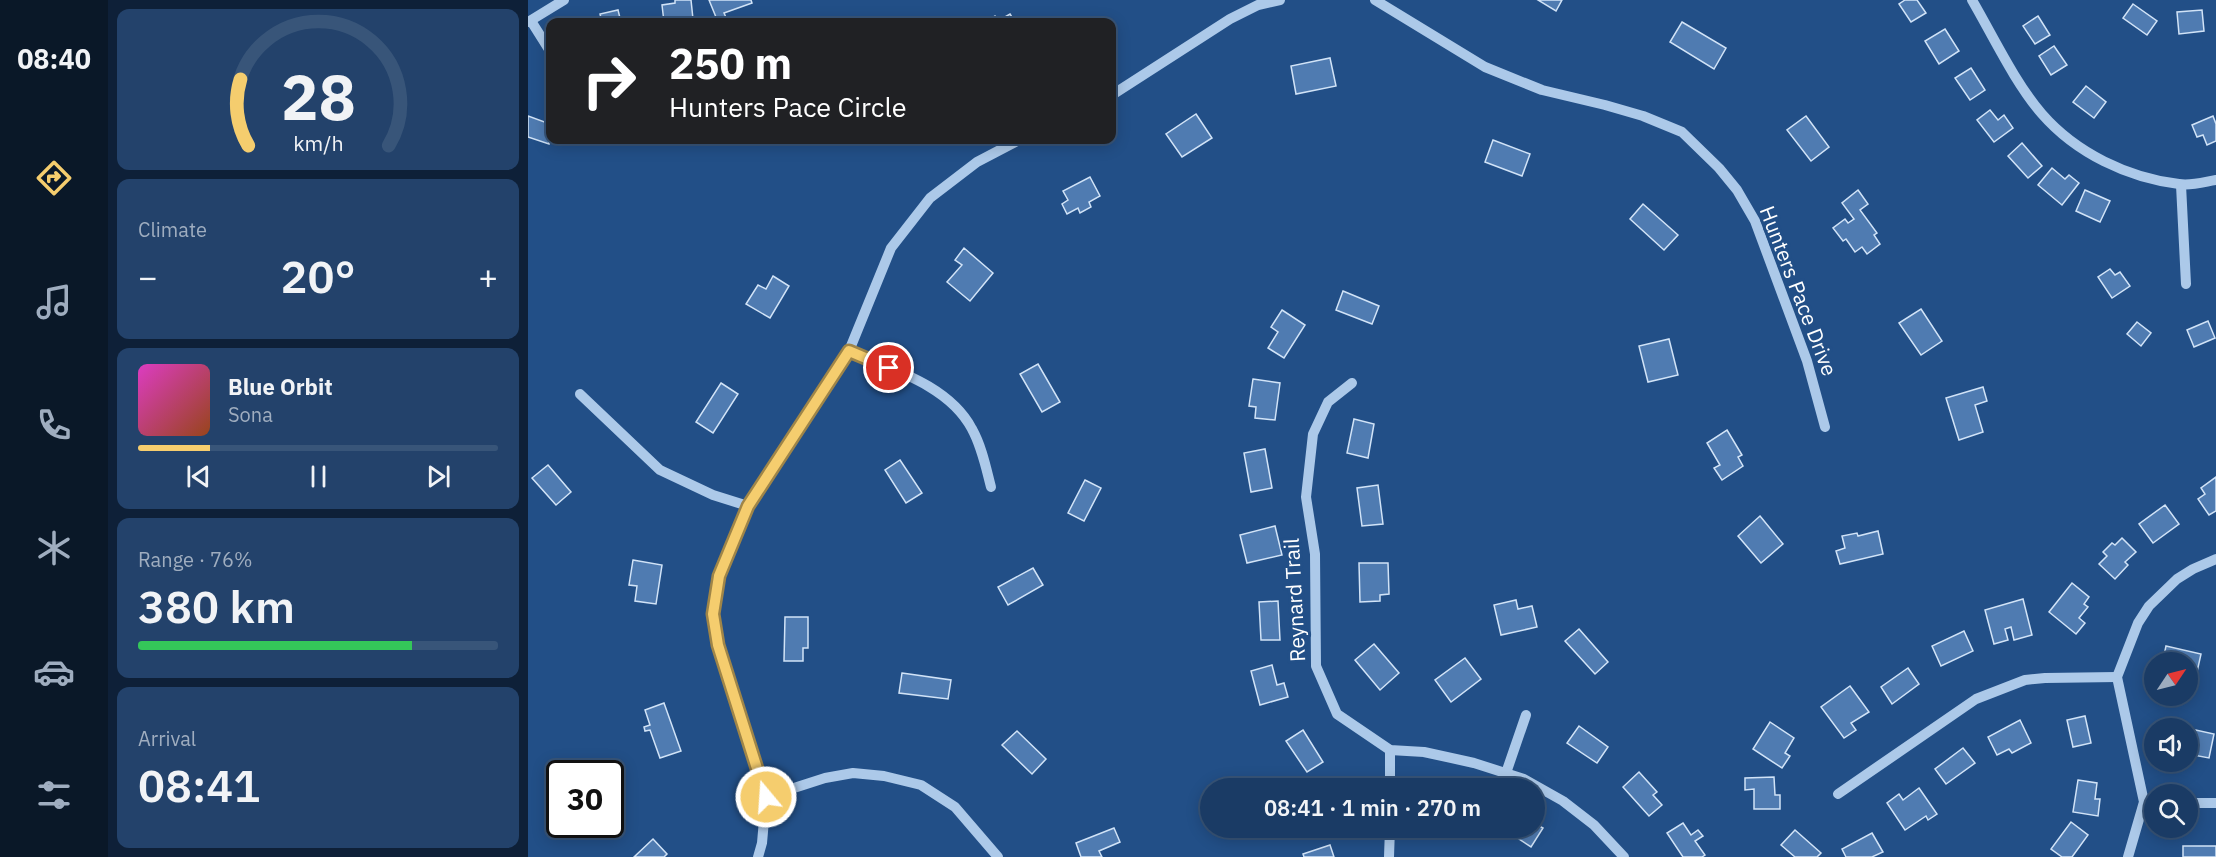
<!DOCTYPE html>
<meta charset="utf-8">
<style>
body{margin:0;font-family:"IBM Plex Sans",sans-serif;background:#23426b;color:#f1f3f6;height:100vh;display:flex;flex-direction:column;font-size:22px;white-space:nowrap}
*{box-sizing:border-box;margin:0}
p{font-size:20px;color:#9fadbf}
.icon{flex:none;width:33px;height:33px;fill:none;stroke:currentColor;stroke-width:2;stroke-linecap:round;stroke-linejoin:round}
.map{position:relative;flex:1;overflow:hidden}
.panel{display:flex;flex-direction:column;gap:9px;padding:9px;background:#0e2038;width:420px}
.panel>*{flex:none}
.banner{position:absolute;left:18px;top:18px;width:570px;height:126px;border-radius:12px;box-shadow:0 3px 15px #0003,0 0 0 2px #385579;background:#202124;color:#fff;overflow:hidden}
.needle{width:39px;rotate:55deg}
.tools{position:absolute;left:1616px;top:652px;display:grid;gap:12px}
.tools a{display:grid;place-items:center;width:54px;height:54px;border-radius:50%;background:#1a3b65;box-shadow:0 3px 15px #0003,0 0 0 2px #385579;font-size:30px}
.speed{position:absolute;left:18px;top:760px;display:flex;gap:12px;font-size:30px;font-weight:700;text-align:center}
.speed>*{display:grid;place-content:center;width:78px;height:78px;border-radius:50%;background:#1a3b65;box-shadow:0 3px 15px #0003,0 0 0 2px #385579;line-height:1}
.speed .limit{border:3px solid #111;border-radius:9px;background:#fff;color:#111}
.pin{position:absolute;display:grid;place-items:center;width:51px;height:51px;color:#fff;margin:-26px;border:3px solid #fff;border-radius:50%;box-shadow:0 2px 6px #0007}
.me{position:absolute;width:66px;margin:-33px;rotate:342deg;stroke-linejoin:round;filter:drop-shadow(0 0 4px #0008)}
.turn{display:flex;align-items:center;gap:21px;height:126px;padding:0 24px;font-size:27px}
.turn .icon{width:78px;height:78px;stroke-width:2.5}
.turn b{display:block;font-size:42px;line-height:51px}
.big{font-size:45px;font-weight:600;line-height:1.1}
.panel .widget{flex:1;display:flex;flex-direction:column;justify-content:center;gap:9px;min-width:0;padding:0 21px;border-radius:12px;background:#23426b}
.panel .dial{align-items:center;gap:0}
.dial svg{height:156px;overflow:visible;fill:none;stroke:#385579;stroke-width:7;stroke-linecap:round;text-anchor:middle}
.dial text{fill:#f1f3f6;stroke:none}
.song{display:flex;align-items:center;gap:18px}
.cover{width:72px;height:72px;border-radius:9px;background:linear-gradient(135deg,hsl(310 70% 55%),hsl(20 70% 35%))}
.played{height:6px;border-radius:3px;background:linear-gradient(90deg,#f5cd6e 20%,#385579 20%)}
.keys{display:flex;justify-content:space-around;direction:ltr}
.heat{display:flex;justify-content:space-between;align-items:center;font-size:33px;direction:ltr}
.charge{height:9px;border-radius:4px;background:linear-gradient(90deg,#34c759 76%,#385579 0)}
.trip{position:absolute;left:672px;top:778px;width:345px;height:60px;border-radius:30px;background:#1a3b65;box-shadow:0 3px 15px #0003,0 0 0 2px #385579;font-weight:600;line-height:60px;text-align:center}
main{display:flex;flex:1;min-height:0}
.menu{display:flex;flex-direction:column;width:108px;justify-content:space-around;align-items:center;background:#0a1828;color:#9fadbf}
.menu .icon{width:42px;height:42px}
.menu .active{color:#f5cd6e}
.menu b{font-size:27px;color:#f1f3f6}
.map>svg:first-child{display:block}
.building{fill:#4f7bb1;stroke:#d1e3f7;stroke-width:1.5}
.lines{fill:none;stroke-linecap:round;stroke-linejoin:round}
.minor{stroke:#acc9e9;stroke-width:10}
.route-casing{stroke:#9f8548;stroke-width:15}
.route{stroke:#f5cd6e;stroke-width:10}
.labels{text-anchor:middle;stroke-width:6;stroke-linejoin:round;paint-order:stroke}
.street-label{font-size:21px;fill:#fff;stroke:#224f87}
</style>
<main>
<nav class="menu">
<b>08:40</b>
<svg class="icon active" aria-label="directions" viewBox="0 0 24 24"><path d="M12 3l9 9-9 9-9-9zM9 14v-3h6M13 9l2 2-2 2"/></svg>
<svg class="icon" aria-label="music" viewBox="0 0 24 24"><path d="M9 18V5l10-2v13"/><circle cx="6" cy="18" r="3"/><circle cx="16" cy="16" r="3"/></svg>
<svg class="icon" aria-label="phone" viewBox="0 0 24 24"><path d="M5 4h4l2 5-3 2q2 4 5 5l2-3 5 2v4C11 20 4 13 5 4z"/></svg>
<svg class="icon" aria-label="climate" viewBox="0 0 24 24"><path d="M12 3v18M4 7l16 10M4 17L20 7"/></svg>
<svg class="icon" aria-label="car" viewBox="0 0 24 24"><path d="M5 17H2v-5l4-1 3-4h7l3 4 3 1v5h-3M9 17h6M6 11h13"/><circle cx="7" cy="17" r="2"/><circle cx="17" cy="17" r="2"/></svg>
<svg class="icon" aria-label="filters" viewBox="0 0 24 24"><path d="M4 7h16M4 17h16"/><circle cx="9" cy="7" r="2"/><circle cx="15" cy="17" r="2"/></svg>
</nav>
<section class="panel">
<div class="widget dial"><svg viewBox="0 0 100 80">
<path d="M14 69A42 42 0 1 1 86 69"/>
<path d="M14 69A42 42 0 0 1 10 35" stroke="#f5cd6e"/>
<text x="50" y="56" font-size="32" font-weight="700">28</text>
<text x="50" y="72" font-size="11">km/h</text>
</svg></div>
<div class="widget"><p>Climate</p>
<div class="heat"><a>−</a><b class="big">20°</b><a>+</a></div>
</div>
<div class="widget">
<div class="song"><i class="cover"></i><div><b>Blue Orbit</b><p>Sona</p></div></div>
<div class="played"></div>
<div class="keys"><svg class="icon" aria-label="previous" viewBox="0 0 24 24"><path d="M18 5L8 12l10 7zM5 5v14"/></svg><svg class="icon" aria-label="pause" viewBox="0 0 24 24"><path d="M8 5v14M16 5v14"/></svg><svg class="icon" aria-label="next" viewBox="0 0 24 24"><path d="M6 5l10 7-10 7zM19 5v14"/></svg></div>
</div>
<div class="widget"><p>Range · 76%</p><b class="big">380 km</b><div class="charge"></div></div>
<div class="widget"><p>Arrival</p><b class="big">08:41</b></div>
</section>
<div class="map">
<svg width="1688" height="857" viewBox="0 0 1688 857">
<rect width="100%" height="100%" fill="#224f87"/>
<g class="building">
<path d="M147,0H163L165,19L136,22L134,5L147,3Z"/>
<path d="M181,0H223L224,3L196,13L200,22H190Z"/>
<path d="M1010,0H1034L1028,11Z"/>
<path d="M1377,0H1389L1398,13L1383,22L1371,4Z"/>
<path d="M1605,4L1629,21L1619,35L1595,18Z"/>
<path d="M90,10L93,22H74L72,14Z"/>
<path d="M1674,10L1676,31L1651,34L1649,12Z"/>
<path d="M482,14L487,22H457L467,16L470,21Z"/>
<path d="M1510,16L1522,35L1507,44L1495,26Z"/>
<path d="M1154,22L1198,48L1186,69L1142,42Z"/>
<path d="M1417,29L1431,51L1411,64L1397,41Z"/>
<path d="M1526,46L1539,65L1523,75L1511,56Z"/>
<path d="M802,58L808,86L768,94L763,66Z"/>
<path d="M1443,68L1457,90L1442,100L1427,78Z"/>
<path d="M1558,86L1578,102L1566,118L1545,102Z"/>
<path d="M1462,110L1470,120L1476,115L1485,128L1466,142L1449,120Z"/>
<path d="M668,114L684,138L654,157L638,134Z"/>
<path d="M0,116L22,124L21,144L0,137Z"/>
<path d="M1278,116L1301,147L1283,161L1259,130Z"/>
<path d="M1685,116L1688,124V141L1679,145L1675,135L1669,137L1664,125Z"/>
<path d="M965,140L1002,154L994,176L957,162Z"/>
<path d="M1494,143L1514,166L1500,178L1480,156Z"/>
<path d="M1524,168L1537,179L1541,175L1551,183L1534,205L1510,185Z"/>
<path d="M562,177L572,196L561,202L563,207L552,213L550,208L539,214L534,204L540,200L535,191Z"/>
<path d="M1330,190L1340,204L1332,210L1349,233L1346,235L1352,244L1339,254L1334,247L1327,252L1318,239L1315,241L1305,228L1317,219L1320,223L1326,219L1314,203Z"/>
<path d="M1557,190L1582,201L1572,222L1548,211Z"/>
<path d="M1115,204L1150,235L1136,250L1102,219Z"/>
<path d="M436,248L465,273L442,301L419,282L434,265L427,260Z"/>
<path d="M1582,269L1587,275L1592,272L1602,286L1584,298L1570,277Z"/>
<path d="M245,276L261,286L242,318L218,304L230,285L238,289Z"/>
<path d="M815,291L851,306L844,324L808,310Z"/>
<path d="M1393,309L1414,341L1393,355L1371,323Z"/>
<path d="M754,310L777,325L756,358L740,348L750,332L743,327Z"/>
<path d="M1680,321L1687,338L1666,347L1659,330Z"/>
<path d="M1609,322L1623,333L1613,346L1599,334Z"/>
<path d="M1141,339L1150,375L1120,382L1111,346Z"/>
<path d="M510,364L532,402L514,412L492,374Z"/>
<path d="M725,379L752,383L747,420L727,418L728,407L721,406Z"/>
<path d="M193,383L210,394L185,433L168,422Z"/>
<path d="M1455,387L1459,401L1447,405L1455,432L1431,440L1418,398Z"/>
<path d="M826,419L846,424L840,458L819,453Z"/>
<path d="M1199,430L1214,455L1210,457L1215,466L1194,480L1186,468L1192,465L1179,443Z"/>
<path d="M737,449L744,488L723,492L716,453Z"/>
<path d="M372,460L394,493L378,503L357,470Z"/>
<path d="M20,465L43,492L28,505L4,478Z"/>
<path d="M1688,477V511L1681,515L1670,499L1677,494L1673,488Z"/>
<path d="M557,480L573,488L556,521L540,513Z"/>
<path d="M850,485L855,524L834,526L829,488Z"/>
<path d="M1637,505L1651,524L1625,543L1611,524Z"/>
<path d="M1232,516L1255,544L1233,563L1210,536Z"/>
<path d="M747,526L754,555L719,563L712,535Z"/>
<path d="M1350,531L1355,554L1312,564L1308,551L1317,548L1314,536L1329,533L1330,536Z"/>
<path d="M1594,538L1608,552L1597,562L1600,565L1587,579L1571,564L1579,556L1575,552L1584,543L1587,545Z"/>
<path d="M105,560L134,565L128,604L107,601L109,586L101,585Z"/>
<path d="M831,563H860L861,594L852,595V601L832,602Z"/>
<path d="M505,568L515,585L480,605L470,587Z"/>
<path d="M1544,583L1561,597L1556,604L1560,607L1551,618L1557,623L1548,634L1521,612Z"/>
<path d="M1495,599L1504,635L1486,640L1483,627L1477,629L1480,640L1466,644L1457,610Z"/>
<path d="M988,600L990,609L1004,606L1009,627L973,635L966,605Z"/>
<path d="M750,601L752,640H733L731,602Z"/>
<path d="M257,617H280V648H275V661H256Z"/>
<path d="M1051,629L1080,662L1067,674L1037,641Z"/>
<path d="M1436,631L1445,651L1413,666L1404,646Z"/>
<path d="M846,644L871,673L852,690L827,660Z"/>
<path d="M1638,646L1673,654L1667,681L1659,680V663H1638L1639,661L1635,660Z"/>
<path d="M937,658L953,679L923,702L907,680Z"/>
<path d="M744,665L749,685L756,683L760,697L732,705L723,671Z"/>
<path d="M1380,668L1391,684L1364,704L1353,687Z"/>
<path d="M374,673L423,680L420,699L371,693Z"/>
<path d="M1322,686L1341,712L1323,723L1328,730L1316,738L1293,707Z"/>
<path d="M136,703L153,751L132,758L122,730L117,731L116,727L122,725L117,710Z"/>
<path d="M1557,716L1563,743L1545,747L1539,720Z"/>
<path d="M1492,720L1503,743L1484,753L1481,749L1469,755L1460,737Z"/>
<path d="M1242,722L1266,738L1257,753L1262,756L1254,768L1225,749Z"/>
<path d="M1051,726L1080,747L1069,763L1039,743Z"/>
<path d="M1654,727L1686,734L1681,758L1665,755L1666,751L1659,749V729H1654Z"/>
<path d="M775,730L795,762L779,772L758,741Z"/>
<path d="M489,731L518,759L504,774L474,745Z"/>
<path d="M1435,748L1447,763L1418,784L1407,769Z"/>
<path d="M1111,772L1129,792L1125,795L1134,805L1121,816L1095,787Z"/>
<path d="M1246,777L1247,795H1252V809H1226V789L1217,790V778Z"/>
<path d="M1550,780L1569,783L1567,799H1572L1570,816L1545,812Z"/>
<path d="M1391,788L1409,814L1400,820L1398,816L1377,830L1359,803L1371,794L1375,800Z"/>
<path d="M1543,822L1560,835L1544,857H1534L1523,849Z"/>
<path d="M1006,823L1015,828L1003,847L974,828H1006Z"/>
<path d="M1155,823L1163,835L1170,830L1175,836L1167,841L1177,855L1174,857H1155L1139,833Z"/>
<path d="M586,828L592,842L571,851L574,857H553L548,843Z"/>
<path d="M1267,830L1293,853L1289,857H1267L1253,845Z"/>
<path d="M1344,833L1355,852L1344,857H1318L1314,849Z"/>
<path d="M125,839L139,854L136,857H106Z"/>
<path d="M802,845L806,857H776L775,854Z"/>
<rect x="1655" y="846" width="33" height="11"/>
</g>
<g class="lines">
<g class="minor">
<path d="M847,0L957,67L1014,90L1077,105L1115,116L1154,132L1191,168L1209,190L1227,221L1279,361L1297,427"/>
<path d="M1444,0C1465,36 1487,83 1514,114C1548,153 1600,178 1651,184C1663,186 1676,182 1688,180"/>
<path d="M3,21L22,51"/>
<path d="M0,22L36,0"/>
<path d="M584,95L702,19L730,5L752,0"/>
<path d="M1653,185L1658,284"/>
<path d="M321,351C363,369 421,385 444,429C454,447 458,468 463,487"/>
<path d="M824,383L800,402L785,434L778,497L787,554L788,666L809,714L862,750L896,752L946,763L996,779L1035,801L1066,825L1096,857"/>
<path d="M52,394L132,470L185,495L220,506"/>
<path d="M978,773L998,715"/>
<path d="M862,789V750"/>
<path d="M1310,794L1448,699L1497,680L1517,678L1589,677"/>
<path d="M238,797L297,778L325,773L356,776L393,785L427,807L470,857"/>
<path d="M1659,803H1688"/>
<path d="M230,857L234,843L238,797L191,645L185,614L191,576L220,506L321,351L363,248L402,198L449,162L491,140"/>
<path d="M861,857L862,828"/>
<path d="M1600,857L1616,802L1589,677L1610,623L1621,606L1649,579L1665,569L1688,559"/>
</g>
</g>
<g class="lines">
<defs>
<path id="route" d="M238,797L190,645L185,614L191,576L220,506L321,351L361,368"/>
</defs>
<use href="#route" class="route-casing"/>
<use href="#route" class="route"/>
</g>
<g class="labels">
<g class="street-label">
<text transform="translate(1270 291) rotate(69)" y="7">Hunters Pace Drive</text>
<text transform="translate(767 600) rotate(-93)" y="7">Reynard Trail</text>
</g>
</g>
</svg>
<div class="tools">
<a><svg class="needle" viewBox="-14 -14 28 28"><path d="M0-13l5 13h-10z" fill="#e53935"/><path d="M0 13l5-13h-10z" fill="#9fadbf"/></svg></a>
<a><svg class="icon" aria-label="sound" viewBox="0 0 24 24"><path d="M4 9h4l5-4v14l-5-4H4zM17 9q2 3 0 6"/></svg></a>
<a><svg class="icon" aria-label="search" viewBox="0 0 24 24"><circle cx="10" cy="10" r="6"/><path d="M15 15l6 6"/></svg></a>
</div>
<div class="speed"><div class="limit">30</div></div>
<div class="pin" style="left:361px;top:368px;background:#d93025"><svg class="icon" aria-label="arrive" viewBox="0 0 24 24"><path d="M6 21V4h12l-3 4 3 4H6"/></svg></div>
<svg class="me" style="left:238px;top:797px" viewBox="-20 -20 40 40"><circle r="17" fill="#f5cd6e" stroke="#fff" stroke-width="3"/><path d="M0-11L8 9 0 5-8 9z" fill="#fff"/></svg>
<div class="trip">08:41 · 1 min · 270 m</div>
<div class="banner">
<div class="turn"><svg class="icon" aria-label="right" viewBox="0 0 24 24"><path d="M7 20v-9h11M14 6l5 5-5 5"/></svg><div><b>250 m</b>Hunters Pace Circle</div></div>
</div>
</div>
</main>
